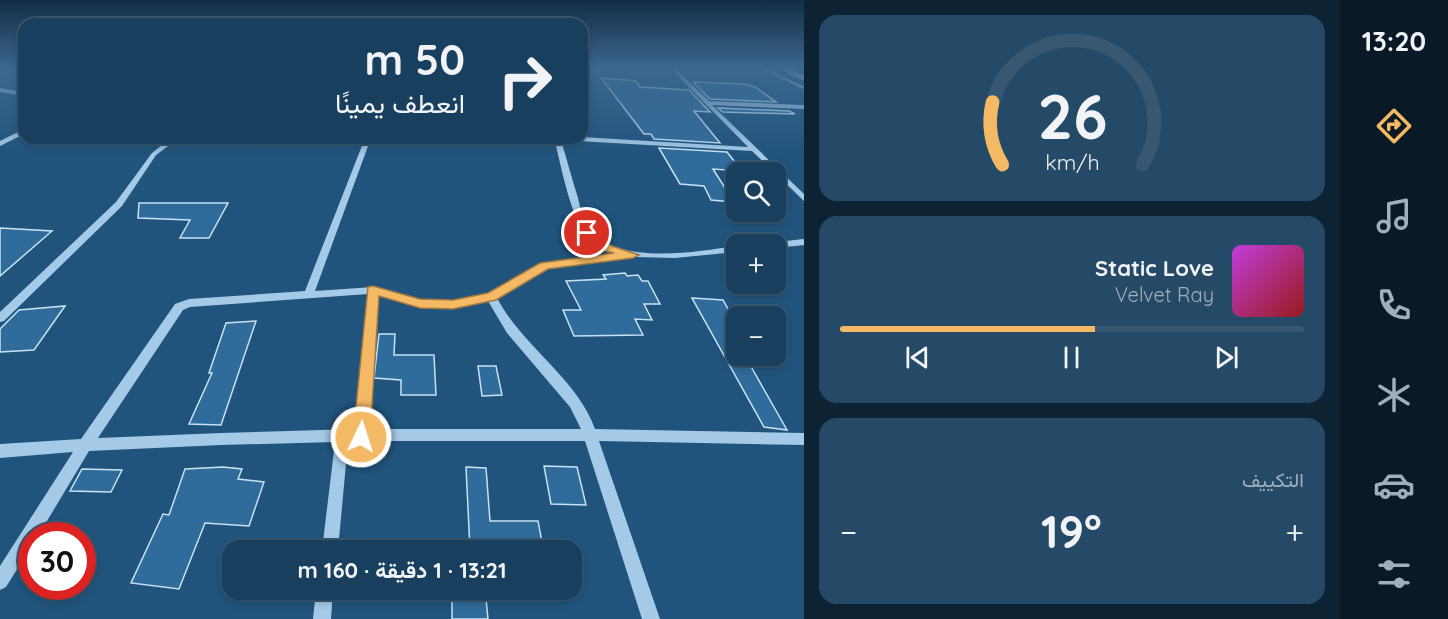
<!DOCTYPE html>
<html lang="ar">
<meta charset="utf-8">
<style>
body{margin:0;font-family:Quicksand,Vazirmatn,sans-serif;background:#254a67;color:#f1f3f6;direction:rtl;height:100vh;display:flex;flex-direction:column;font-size:22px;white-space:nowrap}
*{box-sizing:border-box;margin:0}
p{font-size:20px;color:#9fafbc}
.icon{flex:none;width:33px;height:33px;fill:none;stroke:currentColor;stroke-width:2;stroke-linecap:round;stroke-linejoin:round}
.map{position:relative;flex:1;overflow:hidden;direction:ltr}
.drawer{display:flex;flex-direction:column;gap:15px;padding:15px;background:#0d2334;width:536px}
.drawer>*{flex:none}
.hud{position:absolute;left:18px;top:18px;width:570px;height:126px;border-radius:18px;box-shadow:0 3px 9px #0003,0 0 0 2px #365873;direction:rtl;background:#183f5e;color:#f1f3f6;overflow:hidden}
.fabs{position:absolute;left:726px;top:162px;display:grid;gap:12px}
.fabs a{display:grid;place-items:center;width:60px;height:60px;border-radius:12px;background:#183f5e;box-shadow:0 3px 9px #0003,0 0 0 2px #365873;font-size:30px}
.speed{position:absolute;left:18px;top:522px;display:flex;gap:12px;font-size:30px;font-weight:700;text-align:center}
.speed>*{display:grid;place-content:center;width:78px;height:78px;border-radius:50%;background:#183f5e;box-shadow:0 3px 9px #0003,0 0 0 2px #365873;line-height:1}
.speed .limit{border:9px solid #d22;background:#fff;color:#111}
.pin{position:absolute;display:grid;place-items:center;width:51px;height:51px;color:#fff;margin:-26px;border:3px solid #fff;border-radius:50%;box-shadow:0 2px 6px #0007}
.me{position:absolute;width:66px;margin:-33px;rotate:4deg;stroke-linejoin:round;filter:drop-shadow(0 0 4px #0008)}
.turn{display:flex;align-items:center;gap:21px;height:126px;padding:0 24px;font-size:27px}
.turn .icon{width:78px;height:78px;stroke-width:2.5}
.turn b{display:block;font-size:42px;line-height:51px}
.big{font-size:45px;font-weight:700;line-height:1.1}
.drawer .widget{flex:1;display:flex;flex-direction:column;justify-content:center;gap:9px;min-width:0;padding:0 21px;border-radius:18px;background:#254a67}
.drawer .dial{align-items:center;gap:0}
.dial svg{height:156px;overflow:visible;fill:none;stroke:#365873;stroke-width:7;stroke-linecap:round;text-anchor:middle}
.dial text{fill:#f1f3f6;stroke:none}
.song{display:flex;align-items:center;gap:18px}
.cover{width:72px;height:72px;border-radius:9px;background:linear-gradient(135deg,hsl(290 70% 55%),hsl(0 70% 35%))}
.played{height:6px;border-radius:3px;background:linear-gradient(90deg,#f4b965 55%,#365873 55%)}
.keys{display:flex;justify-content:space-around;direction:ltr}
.heat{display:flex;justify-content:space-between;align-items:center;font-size:33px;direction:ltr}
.trip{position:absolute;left:222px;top:540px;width:360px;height:60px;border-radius:18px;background:#183f5e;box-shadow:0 3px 9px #0003,0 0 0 2px #365873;font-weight:700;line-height:60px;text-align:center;direction:rtl}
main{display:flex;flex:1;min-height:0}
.tabs{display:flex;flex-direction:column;width:108px;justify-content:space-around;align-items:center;background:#0a1926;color:#9fafbc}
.tabs .icon{width:42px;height:42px}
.tabs .selected{color:#f4b965}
.tabs b{font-size:27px;color:#f1f3f6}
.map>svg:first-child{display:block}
.building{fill:#306c9b;stroke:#c7e2f5;stroke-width:1.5}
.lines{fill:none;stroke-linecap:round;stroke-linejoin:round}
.minor{fill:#a4cae7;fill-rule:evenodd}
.highway{fill:#fff;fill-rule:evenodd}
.route{fill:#f4b965;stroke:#9f7842;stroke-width:1.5}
</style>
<main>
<nav class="tabs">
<b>13:20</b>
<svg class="icon selected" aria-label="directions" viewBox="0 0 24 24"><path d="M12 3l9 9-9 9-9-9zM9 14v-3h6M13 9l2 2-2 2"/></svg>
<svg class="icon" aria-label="music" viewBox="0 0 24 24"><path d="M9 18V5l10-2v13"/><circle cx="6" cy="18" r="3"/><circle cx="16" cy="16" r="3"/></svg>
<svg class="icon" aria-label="phone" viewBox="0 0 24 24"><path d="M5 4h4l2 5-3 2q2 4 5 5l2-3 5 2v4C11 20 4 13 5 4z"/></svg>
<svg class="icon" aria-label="climate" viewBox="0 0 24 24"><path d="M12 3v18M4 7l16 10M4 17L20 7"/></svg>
<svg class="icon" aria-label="car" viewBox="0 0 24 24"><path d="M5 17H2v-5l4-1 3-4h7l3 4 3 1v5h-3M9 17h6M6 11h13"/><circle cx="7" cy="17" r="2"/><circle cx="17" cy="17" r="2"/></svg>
<svg class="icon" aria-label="filters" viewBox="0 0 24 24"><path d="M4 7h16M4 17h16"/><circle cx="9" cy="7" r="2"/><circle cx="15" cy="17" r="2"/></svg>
</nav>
<section class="drawer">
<div class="widget dial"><svg viewBox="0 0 100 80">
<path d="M14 69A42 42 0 1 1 86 69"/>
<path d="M14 69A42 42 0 0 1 9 37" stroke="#f4b965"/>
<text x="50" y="56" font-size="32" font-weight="700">26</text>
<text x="50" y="72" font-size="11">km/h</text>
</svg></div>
<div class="widget">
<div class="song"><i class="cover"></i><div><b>Static Love</b><p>Velvet Ray</p></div></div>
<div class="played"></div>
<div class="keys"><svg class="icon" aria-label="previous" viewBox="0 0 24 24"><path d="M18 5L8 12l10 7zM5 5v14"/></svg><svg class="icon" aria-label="pause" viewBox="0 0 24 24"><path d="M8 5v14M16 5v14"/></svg><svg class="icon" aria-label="next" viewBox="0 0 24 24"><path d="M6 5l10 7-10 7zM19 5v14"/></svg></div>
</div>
<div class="widget"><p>التكييف</p>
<div class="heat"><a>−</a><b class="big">19°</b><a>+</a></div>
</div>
</section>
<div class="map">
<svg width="805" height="619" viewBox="0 0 805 619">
<rect width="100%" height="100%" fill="#20547d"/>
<g class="building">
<path d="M601,78L636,81L640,87L689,90L710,112L694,111L720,143L654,139L651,134H644Z"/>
<path d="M693,82L744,84L755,87L776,102L710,99Z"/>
<path d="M718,108L789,111L795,114L723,112Z"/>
<path d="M659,148L727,152L742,171L713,169L734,202L711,200L704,186L680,184Z"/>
<path d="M139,203H228L209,238H180L190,220L138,218Z"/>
<path d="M0,228L52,231L0,276Z"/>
<path d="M625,273L627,276L638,275L642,281H648L660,304H644L652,320L635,319L643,335L574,336L563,310H581L566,281L606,279L603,275Z"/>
<path d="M692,298L723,300L732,316H736V356H745L787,430L764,427Z"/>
<path d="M65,306L34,350L0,352V329L19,310Z"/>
<path d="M256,321L221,425L189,424L212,373H209L226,323Z"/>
<path d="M379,334H395L394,355H434L436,395H401V380L374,378Z"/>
<path d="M478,366H496L502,395L482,396Z"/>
<path d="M544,466L577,467L586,505L551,504Z"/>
<path d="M223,467L242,469L238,479L264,482L249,526L205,523L179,589L131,583L163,514L169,515L185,469Z"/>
<path d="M466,467L486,468L490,521H538L542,542H518L520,550H470Z"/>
<path d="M82,469L122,470L111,492L70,491Z"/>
<path d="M452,599H486L488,619H452Z"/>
</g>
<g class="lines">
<g class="minor">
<path d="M670,68H675L709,101L805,105V109L712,105L805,195V202L752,151L561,140C567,160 572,179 578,198C580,207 582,217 587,225C615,267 693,252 736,246V252L675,258L636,257L547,269L497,298C523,347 577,378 595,429L805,433V445L599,441L660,619H642L585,441H366L361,443L348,442L338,550H322L335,442L221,445L89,451L38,536H32V545L6,587L0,590V566L73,452L0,458V444L81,439L175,304L189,299L305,291L365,138H371L315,291L373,287L420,300H453L488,294L542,264L619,254C609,251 598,247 590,240C571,223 561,164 554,138L582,137L748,147ZM368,294L355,429L221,433L98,438L183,310L190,307ZM378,295L420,308H453L488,301L507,333L570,407L581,429H368Z"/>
<path d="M758,68H764L805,87V90Z"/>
<path d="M0,88L24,92V96L0,92Z"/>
<path d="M24,129V134L0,146V141Z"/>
<path d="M44,138H60L80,141H168L172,138H179L156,155L122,206L4,321L0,322V312L116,202L152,153L162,145H80Z"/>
<path d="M805,239V245L776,248V244H772L776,242Z"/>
<path d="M316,590H333L331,619H313Z"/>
</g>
<path class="highway" d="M777,68H788L805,76V81Z"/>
</g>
<linearGradient id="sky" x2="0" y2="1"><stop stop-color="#122e45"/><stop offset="0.44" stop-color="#3c678f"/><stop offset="1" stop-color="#3c678f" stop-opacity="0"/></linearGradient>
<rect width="805" height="155" fill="url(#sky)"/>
<path class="route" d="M583,230H591L612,246L639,255L633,258L548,269L496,300L453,309L420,308L379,296L370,437L368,443L361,445L355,443L353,437L368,287L373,286L420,299L453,300L488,293L540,263L614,253L604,251L583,235Z"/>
</svg>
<div class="fabs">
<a><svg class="icon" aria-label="search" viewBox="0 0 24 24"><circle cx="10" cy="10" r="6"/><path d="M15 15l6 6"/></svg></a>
<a>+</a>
<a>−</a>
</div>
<div class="speed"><div class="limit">30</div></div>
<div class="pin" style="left:587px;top:233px;background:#d93025"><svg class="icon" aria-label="arrive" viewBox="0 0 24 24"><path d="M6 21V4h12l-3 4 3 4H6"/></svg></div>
<svg class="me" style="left:361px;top:437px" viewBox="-20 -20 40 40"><circle r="17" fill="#f4b965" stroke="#fff" stroke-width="3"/><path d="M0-11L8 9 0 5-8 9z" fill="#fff"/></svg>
<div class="trip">13:21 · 1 دقيقة · 160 m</div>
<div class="hud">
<div class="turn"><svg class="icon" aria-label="right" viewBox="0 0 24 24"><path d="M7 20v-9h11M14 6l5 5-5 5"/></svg><div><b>50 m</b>انعطف يمينًا</div></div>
</div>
</div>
</main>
